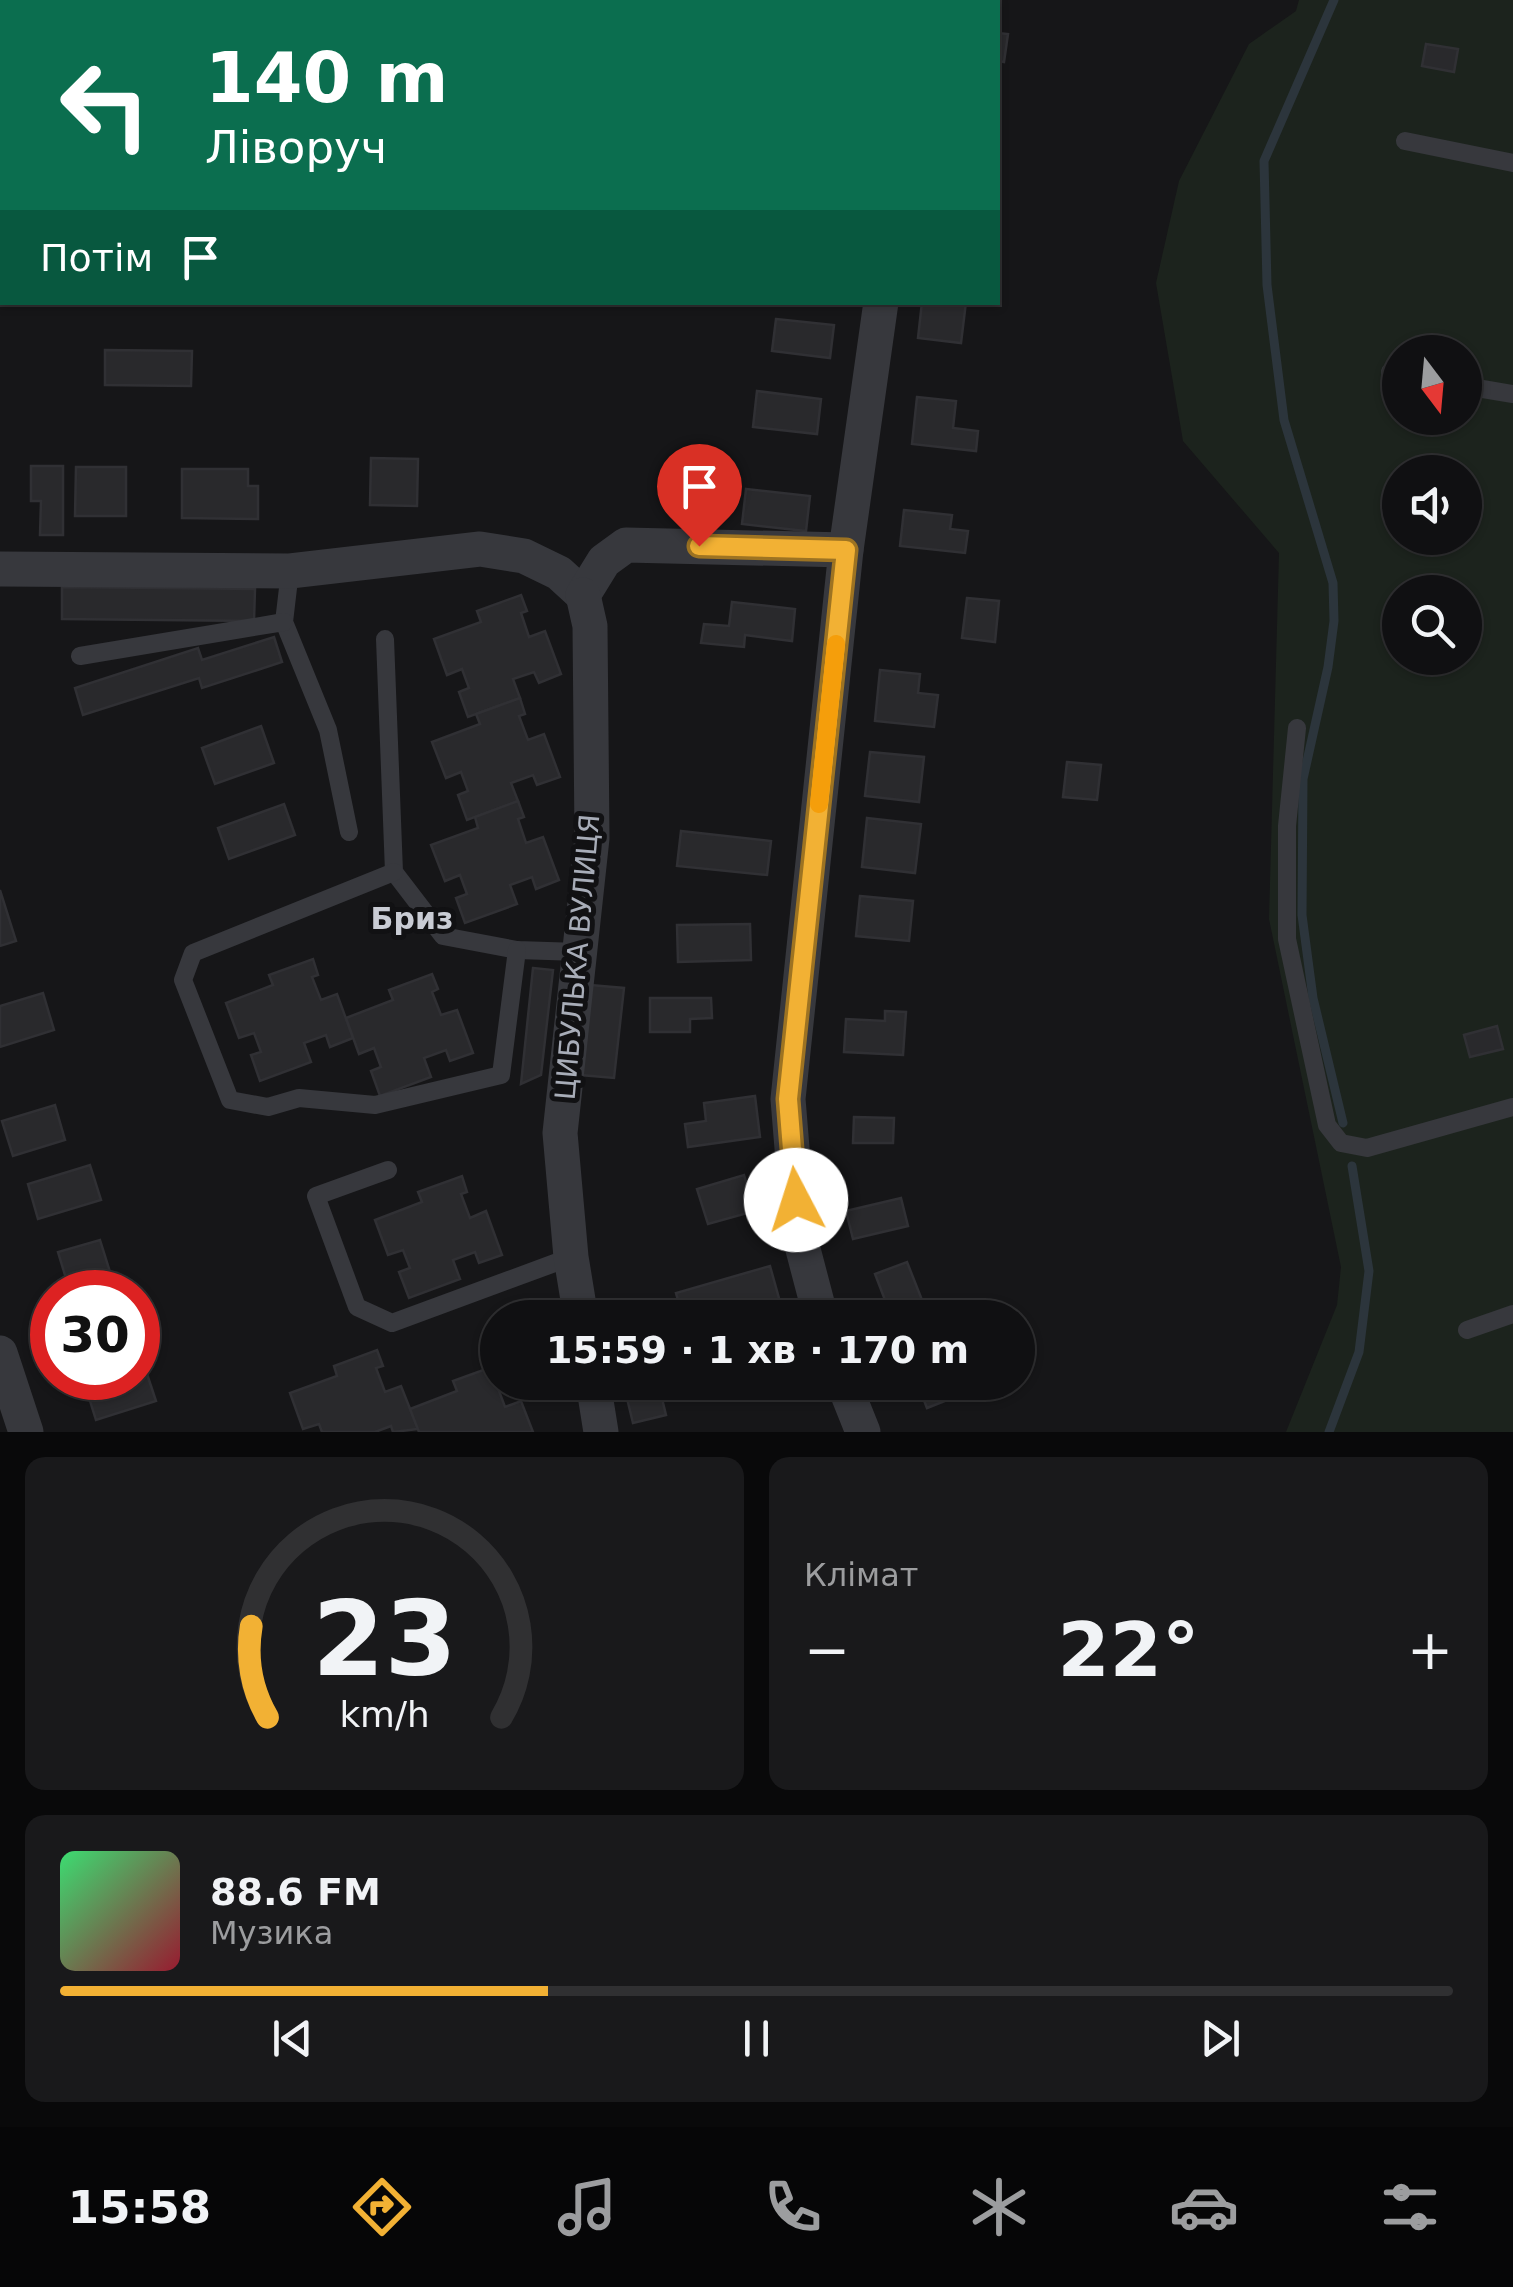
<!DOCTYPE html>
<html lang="uk">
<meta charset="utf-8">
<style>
body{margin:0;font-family:"DejaVu Sans",sans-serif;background:#19191b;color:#f1f3f6;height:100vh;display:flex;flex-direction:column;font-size:38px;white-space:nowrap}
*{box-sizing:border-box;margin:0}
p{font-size:32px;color:#9c9d9f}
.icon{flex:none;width:55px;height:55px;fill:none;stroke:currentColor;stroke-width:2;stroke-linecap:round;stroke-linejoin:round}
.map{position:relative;height:1432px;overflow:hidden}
.details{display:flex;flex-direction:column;gap:25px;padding:25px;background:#09090a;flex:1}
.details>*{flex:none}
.guide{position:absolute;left:0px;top:0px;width:1000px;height:305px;box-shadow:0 2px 8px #0004,0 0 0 2px #303032;background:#0b6e4f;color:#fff;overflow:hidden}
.needle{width:65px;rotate:164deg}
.fabs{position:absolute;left:1382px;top:335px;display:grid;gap:20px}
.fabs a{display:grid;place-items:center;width:100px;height:100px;border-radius:50%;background:#101012;box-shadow:0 2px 8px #0004,0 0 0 2px #303032;font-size:50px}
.speed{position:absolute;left:30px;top:1270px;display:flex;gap:20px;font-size:50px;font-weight:700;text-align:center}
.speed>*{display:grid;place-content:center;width:130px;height:130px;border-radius:50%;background:#101012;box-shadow:0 2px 8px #0004,0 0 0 2px #303032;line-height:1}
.speed .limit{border:15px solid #d22;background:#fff;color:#111}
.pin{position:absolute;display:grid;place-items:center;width:85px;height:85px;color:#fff;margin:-102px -42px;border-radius:50% 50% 50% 0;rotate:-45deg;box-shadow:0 0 10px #0007}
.pin .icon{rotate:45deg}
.me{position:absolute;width:110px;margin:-55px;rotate:355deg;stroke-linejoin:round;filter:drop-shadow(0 0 8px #0008)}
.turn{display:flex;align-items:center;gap:35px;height:210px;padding:0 40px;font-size:45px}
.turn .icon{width:130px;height:130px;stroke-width:2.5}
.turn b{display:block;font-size:70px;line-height:85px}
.then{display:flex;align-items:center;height:95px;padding:0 40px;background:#0003;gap:20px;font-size:38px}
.big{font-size:75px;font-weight:700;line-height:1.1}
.details .card{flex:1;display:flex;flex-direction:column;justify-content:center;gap:15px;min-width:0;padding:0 35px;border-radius:20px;background:#19191b}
.details .dial{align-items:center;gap:0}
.dial svg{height:260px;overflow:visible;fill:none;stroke:#303032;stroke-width:7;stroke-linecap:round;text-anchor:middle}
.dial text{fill:#f1f3f6;stroke:none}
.song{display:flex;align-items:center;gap:30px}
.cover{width:120px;height:120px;border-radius:15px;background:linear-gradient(135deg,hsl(140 70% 55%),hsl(350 70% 35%))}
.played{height:10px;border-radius:5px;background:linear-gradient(90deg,#f2b134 35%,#303032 35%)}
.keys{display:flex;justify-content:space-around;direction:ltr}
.heat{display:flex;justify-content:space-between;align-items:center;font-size:55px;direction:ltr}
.details .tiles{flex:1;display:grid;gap:25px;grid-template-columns:1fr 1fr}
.card:last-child{grid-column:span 2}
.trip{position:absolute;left:480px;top:1300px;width:555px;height:100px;border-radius:50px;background:#101012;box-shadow:0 2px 8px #0004,0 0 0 2px #303032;font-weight:700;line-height:100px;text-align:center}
.menu{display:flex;height:160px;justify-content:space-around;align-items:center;background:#060607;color:#9c9d9f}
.menu .icon{width:70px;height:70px}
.menu .current{color:#f2b134}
.menu b{font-size:45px;color:#f1f3f6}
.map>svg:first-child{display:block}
.green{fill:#1c231d;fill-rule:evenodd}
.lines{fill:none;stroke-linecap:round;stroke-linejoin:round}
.stream{stroke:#2c353c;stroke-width:9}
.building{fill:#29292c;stroke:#303034;stroke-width:2.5}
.service{stroke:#37383d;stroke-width:18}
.minor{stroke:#37383d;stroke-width:35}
.route-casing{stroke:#9d7322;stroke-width:25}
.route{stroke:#f2b134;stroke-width:18}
.slow{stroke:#f59e0b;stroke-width:18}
.labels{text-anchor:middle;stroke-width:10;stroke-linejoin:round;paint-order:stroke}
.street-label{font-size:28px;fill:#a8adb8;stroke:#111113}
.neighbourhood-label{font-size:30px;font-weight:bold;fill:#c9ccd4;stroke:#111113}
</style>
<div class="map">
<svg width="1513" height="1432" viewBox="0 0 1513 1432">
<rect width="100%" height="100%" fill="#161618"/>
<path class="green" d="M1299,0H1513V1432H1286L1337,1305L1341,1267L1269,919L1279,553L1183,441L1156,283L1179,181L1249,44L1296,11ZM1400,352H1465V418H1400ZM1400,472H1465V538H1400ZM1400,592H1465V658H1400Z"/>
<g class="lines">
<g class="stream">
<path d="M1334,0L1264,161L1267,285L1284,420L1333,583L1334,621L1328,667L1303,779L1302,915L1313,998L1343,1123"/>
<path d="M1329,1432L1359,1352L1369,1271L1352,1166"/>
</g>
</g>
<g class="building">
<path d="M998,33L1008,34L1004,62L998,61Z"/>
<path d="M1426,44L1458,49L1454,72L1422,66Z"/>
<path d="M922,302H966L961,343L918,338Z"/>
<path d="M776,319L834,325L830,358L772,351Z"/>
<path d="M105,350L192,351L191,386L105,385Z"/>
<path d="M757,391L821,399L817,434L753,427Z"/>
<path d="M917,397L956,401L953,428L978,431L976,451L912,444Z"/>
<path d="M1418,418H1450L1448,428L1417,423Z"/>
<path d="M371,458L418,459L417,506L370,505Z"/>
<path d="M31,466H63V535H40L41,501H31Z"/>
<path d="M76,467H126V516H75Z"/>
<path d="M182,469H248V486H258V519L182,518Z"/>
<path d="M746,489L810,496L806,531L742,524Z"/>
<path d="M904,510L952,515L950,529L968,531L965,553L900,546Z"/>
<path d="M62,587L255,589L254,621L62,619Z"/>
<path d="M521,595L527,611L521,613L529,637L545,631L561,674L539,683L534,672L513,679L520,698L468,717L459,692L469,688L462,669L447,675L434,639L481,622L477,611Z"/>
<path d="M967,598L999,601L995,642L962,638Z"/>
<path d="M732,602L795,609L792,641L745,635L744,647L701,643L704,624L729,626Z"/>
<path d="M274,637L282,662L202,688L199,678L83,715L75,688L198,648L202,660Z"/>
<path d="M880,670L920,674L918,693L938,695L934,727L875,721Z"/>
<path d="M520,698L525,714L519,716L528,740L544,734L560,777L537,785L533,775L511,783L518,801L467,820L458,795L468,791L461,772L446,778L432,742L480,724L476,714Z"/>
<path d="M261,726L274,763L215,784L202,748Z"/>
<path d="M870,752L924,757L919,802L865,796Z"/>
<path d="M1067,762L1101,765L1097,800L1063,797Z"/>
<path d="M518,801L524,817L518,819L526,843L543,837L559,880L536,889L532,877L510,885L517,904L465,923L456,898L467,894L460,875L445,881L431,845L478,828L475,817Z"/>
<path d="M284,804L295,835L229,859L218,828Z"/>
<path d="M867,818L921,824L915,873L862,867Z"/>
<path d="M681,831L771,841L767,875L677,866Z"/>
<path d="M0,890L16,941L0,946Z"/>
<path d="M860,896L913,901L909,941L856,936Z"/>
<path d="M750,924L751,960L678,962L677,925Z"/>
<path d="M313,959L318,975L312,977L321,1000L337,994L353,1038L330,1047L326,1035L304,1043L311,1062L260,1081L251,1055L261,1052L254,1033L239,1038L226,1003L273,985L269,975Z"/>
<path d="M533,968L553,970L541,1075L521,1084Z"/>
<path d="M432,974L438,989L432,992L441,1015L457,1010L473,1053L450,1061L446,1050L424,1058L431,1077L380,1096L371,1071L381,1067L374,1048L359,1054L346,1018L393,1000L389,990Z"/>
<path d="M590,985L624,988L614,1078L581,1075Z"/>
<path d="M43,993L54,1030L0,1047V1006Z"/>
<path d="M650,998H711L712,1018L690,1019V1032H650Z"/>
<path d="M885,1011L906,1012L903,1055L844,1052L846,1019L885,1021Z"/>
<path d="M1497,1026L1503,1049L1470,1057L1464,1035Z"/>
<path d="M755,1096L760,1137L688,1147L685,1124L706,1121L704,1103Z"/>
<path d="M55,1105L65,1140L13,1156L2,1121Z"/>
<path d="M854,1117L894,1118L893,1143H853Z"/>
<path d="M90,1165L101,1200L38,1219L28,1184Z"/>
<path d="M744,1175L755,1211L708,1224L697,1189Z"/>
<path d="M462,1176L467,1192L461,1194L470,1218L486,1211L502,1255L479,1263L475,1252L453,1260L460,1279L409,1298L399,1272L410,1268L403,1250L388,1255L375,1220L422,1202L418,1192Z"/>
<path d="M901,1198L908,1226L853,1239L846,1211Z"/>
<path d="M100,1240L110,1272L68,1285L58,1252Z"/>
<path d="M907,1262L922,1300L890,1313L875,1274Z"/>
<path d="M770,1266L780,1302L727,1318H683L676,1293Z"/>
<path d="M377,1350L383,1366L376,1368L385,1392L401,1386L418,1429L393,1432L391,1426L375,1432H322L319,1424L303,1429L290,1393L337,1376L334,1366Z"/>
<path d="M497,1365L496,1383L505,1407L521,1401L533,1432H419L410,1409L457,1391L453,1381Z"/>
<path d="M145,1368L156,1401L96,1420L86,1388L116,1378H138V1370Z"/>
<path d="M623,1382H658L666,1415L633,1423Z"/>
<path d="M917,1382H984L985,1385L927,1408Z"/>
</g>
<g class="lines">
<g class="service">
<path d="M1405,141L1513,163"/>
<path d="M1390,372L1400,374"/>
<path d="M1465,386L1513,394"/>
<path d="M290,571L284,622L328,730L349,832"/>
<path d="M385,639L394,872L443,936L517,950L579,952"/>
<path d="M80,656L284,622"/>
<path d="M1297,728L1287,826V939L1327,1125L1341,1143L1367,1148L1513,1107"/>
<path d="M394,872L193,953L183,980L230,1100L268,1107L299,1098L375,1105L501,1075L517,950"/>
<path d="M388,1170L316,1196L357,1307L392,1323L571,1257"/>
<path d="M1467,1330L1513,1314"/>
</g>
<g class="minor">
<path d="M907,2V0"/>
<path d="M0,569L290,571L480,549L524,556L559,573L583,595"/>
<path d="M583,595L604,561L626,545L846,550"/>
<path d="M581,1318L571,1257L560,1133L592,838L590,626L583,595"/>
<path d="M821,1318L799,1234L788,1099L846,550L881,302"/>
<path d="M0,1353L26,1432"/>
<path d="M593,1382L601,1432"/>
<path d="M843,1382L863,1432"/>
</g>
</g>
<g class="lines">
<defs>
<path id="route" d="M699,546L846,550L788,1099L796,1200"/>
</defs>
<use href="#route" class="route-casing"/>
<use href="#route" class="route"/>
<path class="slow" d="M819,804L836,644"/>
</g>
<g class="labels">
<g class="street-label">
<text transform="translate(577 957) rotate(-85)" y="10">ЦИБУЛЬКА ВУЛИЦЯ</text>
</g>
<g class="neighbourhood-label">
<text x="412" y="929">Бриз</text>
</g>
</g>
</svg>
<div class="fabs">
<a><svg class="needle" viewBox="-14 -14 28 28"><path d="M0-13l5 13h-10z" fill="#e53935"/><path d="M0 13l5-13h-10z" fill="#9c9d9f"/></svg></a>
<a><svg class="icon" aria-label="sound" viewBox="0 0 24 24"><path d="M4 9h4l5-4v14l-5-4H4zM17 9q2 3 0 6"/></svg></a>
<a><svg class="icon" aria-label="search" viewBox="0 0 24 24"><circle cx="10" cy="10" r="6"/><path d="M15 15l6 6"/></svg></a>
</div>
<div class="speed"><div class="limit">30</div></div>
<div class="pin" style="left:699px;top:546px;background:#d93025"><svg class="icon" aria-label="arrive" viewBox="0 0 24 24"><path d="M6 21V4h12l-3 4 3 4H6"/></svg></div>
<svg class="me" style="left:796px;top:1200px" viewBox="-20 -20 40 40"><circle r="19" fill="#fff"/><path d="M0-13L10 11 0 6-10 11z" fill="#f2b134"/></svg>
<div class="trip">15:59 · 1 хв · 170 m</div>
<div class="guide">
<div class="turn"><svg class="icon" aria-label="left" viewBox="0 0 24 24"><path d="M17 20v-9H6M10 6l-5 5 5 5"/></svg><div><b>140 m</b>Ліворуч</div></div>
<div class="then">Потім<svg class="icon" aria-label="arrive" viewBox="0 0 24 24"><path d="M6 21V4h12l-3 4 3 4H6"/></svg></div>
</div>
</div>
<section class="details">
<div class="tiles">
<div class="card dial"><svg viewBox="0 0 100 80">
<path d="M14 69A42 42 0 1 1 86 69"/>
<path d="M14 69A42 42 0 0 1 9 41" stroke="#f2b134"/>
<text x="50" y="56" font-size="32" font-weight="700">23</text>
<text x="50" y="72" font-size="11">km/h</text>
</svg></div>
<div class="card"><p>Клімат</p>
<div class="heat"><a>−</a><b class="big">22°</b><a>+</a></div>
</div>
<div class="card">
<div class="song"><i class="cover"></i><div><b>88.6 FM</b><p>Музика</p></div></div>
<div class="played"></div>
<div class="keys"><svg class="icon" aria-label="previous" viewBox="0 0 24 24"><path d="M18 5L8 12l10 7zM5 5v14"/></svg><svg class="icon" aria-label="pause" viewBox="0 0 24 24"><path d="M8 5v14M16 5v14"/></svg><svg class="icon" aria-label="next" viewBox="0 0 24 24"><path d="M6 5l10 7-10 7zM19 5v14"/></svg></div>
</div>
</div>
</section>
<nav class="menu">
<b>15:58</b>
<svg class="icon current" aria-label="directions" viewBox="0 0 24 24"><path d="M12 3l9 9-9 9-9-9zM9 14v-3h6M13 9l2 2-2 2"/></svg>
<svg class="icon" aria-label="music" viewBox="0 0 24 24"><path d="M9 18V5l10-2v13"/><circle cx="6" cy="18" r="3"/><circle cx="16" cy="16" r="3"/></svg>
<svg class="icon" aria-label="phone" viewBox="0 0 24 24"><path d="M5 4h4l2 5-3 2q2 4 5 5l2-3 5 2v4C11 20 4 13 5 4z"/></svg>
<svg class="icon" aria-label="climate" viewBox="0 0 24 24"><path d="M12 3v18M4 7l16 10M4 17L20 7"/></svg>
<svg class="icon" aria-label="car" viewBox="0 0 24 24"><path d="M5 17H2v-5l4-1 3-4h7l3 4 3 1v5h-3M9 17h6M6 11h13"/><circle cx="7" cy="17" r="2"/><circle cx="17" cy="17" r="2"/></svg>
<svg class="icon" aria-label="filters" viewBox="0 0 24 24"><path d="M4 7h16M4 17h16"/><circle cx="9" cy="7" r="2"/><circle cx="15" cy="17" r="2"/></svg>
</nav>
